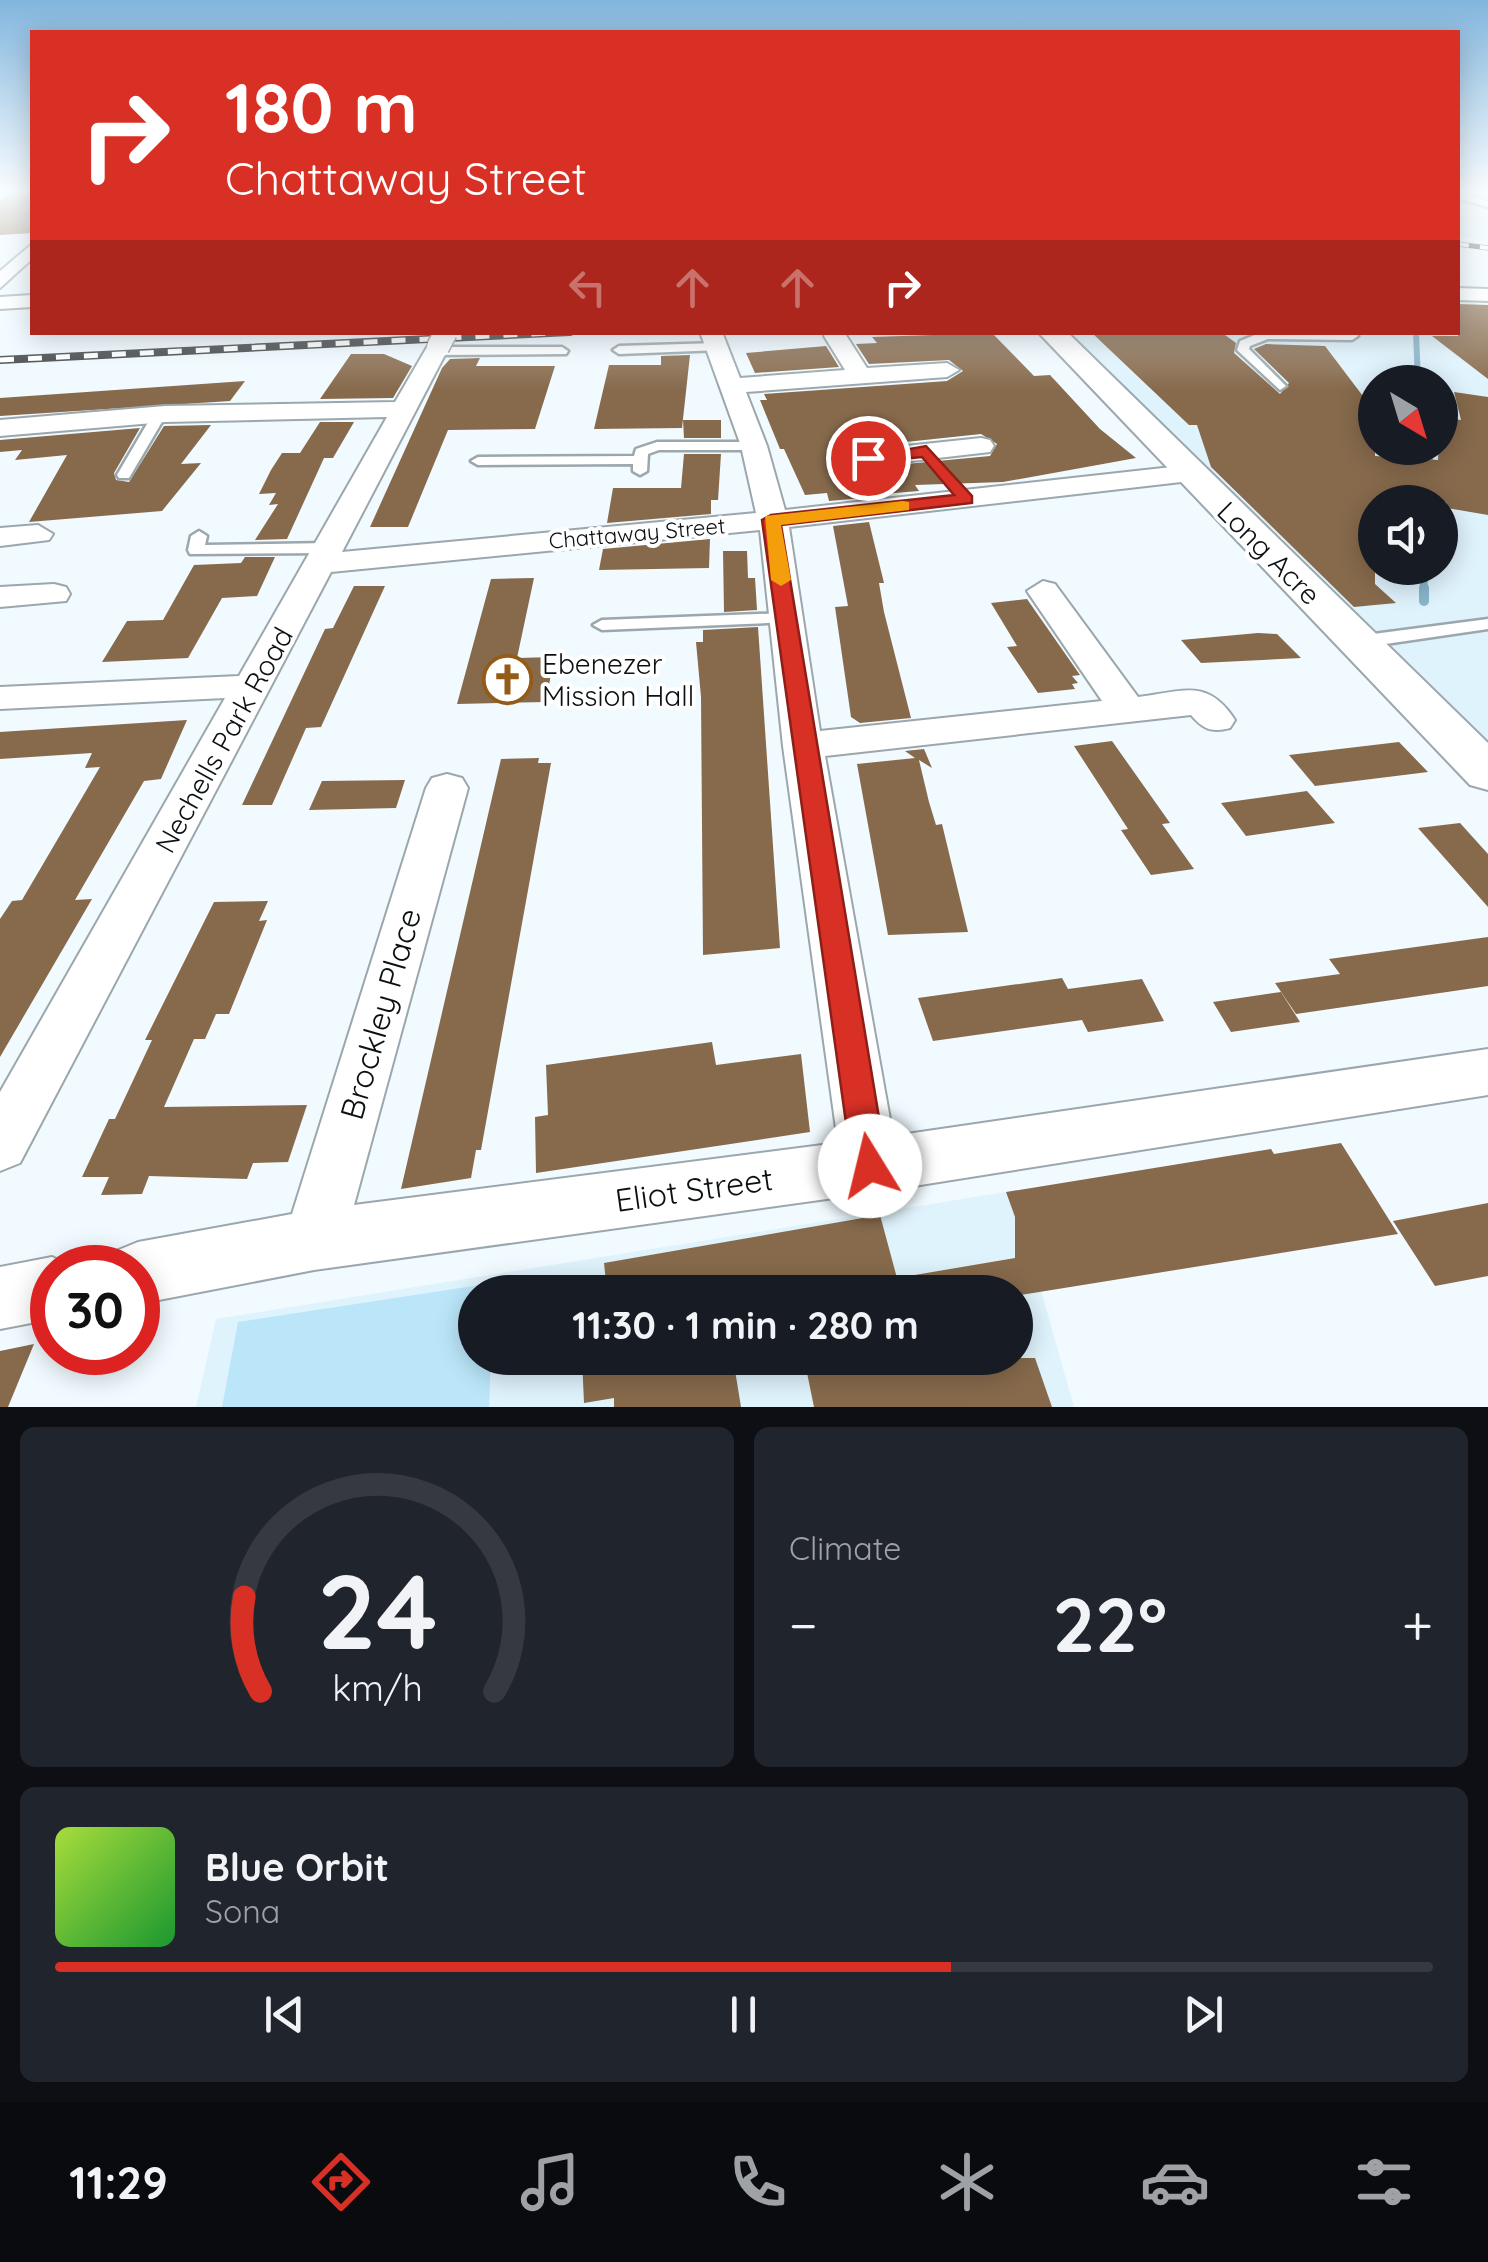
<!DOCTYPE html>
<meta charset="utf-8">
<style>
body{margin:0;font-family:Quicksand,sans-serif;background:#20242c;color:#f1f3f6;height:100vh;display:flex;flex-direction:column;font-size:38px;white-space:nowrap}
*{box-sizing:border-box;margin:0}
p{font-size:32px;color:#9ea1a6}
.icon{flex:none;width:55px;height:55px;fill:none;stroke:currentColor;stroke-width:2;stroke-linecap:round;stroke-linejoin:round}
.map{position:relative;height:1407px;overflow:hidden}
.drawer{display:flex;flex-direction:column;gap:20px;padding:20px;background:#0d0f14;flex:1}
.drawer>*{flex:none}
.hud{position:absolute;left:30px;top:30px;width:1430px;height:305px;border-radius:0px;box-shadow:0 5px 25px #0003;background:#d93025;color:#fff;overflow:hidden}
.needle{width:65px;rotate:142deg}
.buttons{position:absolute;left:1358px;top:365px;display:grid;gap:20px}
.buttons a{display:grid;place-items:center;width:100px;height:100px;border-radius:50%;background:#171b24;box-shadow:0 5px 25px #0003;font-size:50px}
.speed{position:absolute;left:30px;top:1245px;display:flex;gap:20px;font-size:50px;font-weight:700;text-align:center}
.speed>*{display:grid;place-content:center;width:130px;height:130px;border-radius:50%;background:#171b24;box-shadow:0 5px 25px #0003;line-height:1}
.speed .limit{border:15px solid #d22;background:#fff;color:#111}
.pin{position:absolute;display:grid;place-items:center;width:85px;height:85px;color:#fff;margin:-42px;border:5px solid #fff;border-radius:50%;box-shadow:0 2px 10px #0007}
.me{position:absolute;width:110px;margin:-55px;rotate:351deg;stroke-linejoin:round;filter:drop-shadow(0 0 8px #0008)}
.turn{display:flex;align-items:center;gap:35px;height:210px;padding:0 30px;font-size:45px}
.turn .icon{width:130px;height:130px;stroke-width:2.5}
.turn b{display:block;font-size:70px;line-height:85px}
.lanes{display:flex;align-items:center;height:95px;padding:0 30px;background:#0003;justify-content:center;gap:50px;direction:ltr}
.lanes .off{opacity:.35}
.big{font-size:75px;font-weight:800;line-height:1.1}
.drawer .card{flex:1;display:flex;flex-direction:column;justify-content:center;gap:15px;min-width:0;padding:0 35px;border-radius:15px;background:#20242c}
.drawer .dial{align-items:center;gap:0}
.dial svg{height:260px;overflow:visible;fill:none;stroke:#363941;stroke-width:7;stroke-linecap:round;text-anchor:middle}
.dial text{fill:#f1f3f6;stroke:none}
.song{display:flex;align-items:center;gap:30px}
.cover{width:120px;height:120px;border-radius:15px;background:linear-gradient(135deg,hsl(80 70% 55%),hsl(130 70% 35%))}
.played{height:10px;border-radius:5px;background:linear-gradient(90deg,#d93025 65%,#363941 65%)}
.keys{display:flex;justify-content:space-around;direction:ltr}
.heat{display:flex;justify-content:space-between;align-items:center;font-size:55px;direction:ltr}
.drawer .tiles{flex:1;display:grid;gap:20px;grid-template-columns:1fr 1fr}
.card:last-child{grid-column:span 2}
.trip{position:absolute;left:458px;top:1275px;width:575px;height:100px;border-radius:50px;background:#171b24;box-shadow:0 5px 25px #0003;font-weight:800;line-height:100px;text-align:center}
.tabs{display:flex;height:160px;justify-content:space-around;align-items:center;background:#090b0e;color:#9ea1a6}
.tabs .icon{width:70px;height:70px}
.tabs .active{color:#d93025}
.tabs b{font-size:45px;color:#f1f3f6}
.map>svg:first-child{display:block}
.built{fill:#dff3fd;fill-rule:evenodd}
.green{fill:#bbe6fa}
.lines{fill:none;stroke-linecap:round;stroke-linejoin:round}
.stream-far2{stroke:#89b6cc;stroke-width:6}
.stream-far1{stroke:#89b6cc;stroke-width:8}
.stream{stroke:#89b6cc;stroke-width:10}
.building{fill:#876a4c}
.service-casing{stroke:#9ba7ac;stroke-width:5}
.minor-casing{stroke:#9ba7ac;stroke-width:4}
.tertiary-casing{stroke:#9ba7ac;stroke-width:4}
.service{fill:#fff;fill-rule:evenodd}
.minor{fill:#fff;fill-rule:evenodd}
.tertiary{fill:#fff;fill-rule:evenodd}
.rail-far1-casing{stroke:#3c4144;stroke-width:5}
.rail-casing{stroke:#3c4144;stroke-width:8}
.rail-far1{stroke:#fff;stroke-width:4;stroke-dasharray:11;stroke-linecap:butt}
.rail{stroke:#fff;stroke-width:5;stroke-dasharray:14;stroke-linecap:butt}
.minor-bridge-casing{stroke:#9ba7ac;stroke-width:25;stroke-linecap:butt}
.minor-bridge{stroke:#fff;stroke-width:22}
.route{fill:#d93025;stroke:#8d1f18;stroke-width:2.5}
.slow{fill:#f59e0b}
.labels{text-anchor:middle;stroke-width:8;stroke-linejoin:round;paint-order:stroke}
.far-street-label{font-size:22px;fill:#0c1012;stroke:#fff}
.street-label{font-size:28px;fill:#0c1012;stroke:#fff}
.poi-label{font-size:28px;fill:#0c1012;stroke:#fff;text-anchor:start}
.near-street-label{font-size:32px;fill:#0c1012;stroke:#fff}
</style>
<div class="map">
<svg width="1488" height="1407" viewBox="0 0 1488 1407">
<rect width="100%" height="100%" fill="#f0faff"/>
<g class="built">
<path d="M1458,193L1488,194V241L1458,237Z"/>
<path d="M1458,301H1473L1488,312V741L1070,333L1458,332ZM1375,382H1440V448H1375ZM1375,502H1440V568H1375Z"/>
<path d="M1006,1192L1041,1291L1074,1407H196L216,1319ZM475,1292H1015V1358H475Z"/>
</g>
<path class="green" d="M493,1283V1292H475V1358H491L489,1407H222L238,1322Z"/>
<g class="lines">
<path class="stream-far2" d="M1416,332L1418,382"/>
<g class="stream-far1">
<path d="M1428,448L1430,471"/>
<path d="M1423,568L1424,590"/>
</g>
<path class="stream" d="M1424,588V601"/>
</g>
<g class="building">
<path d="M10,193H32V233L0,235V200Z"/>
<path d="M1458,304L1488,305V379L1432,336H1458Z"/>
<path d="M1091,332H1221L1236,343L1234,353L1280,394L1289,383L1254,349L1266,344L1325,346L1375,412V456L1438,460L1440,417L1461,420L1454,392L1488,397V515L1447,508L1446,502H1375V584L1396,603L1354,607L1211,467L1197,425H1189Z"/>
<path d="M992,333L1034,376L1050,375L1100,429L1136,458L1003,482L915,485L919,491L882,494L864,468L990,456L997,444L981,434L868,446L850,457L863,498L829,501L827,493L805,495L784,449H780L760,400H767L764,394L947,381L963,371L949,360L869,364L856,344L877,343L872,337Z"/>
<path d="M826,346L839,367L755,373L746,353Z"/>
<path d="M351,354H384L412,366L393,398L320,399Z"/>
<path d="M690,355L682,428L594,429L609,365H661V356Z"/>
<path d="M480,358L476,366H555L535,429L448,430L408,527H370L442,368L450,359Z"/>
<path d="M245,381L230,401L0,416V398Z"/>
<path d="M683,420H721V438H684Z"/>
<path d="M320,422H354L333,458H324L287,539L255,540L278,504L269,505L276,493L259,494L271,470L282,453H300Z"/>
<path d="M211,425L181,464L201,463L162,511L29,522L67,455L15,460L22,450L0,452V440L140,428L114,473L116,480L129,482L164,426Z"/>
<path d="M684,454H721L718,500H711V514L607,523L613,488H681Z"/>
<path d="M869,522L884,583H879L884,612L911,718L860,723L851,717L835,607L848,606L833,526Z"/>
<path d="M710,539L709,568L599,570L603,549Z"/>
<path d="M723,551H747L748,578H755L757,610L724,612Z"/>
<path d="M245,557H275L257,596L222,598L188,658L102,662L127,621L163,620L194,565L241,563Z"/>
<path d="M534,578L517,658L554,657L546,702L457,704L491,579Z"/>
<path d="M354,586H385L321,727L306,728L272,805H242L325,629L333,628Z"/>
<path d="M1027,599L1080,675L1072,676L1078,683L1072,684L1075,689L1038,693L1007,647L1017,646L991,603Z"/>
<path d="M758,627L780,948L703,955L701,697L696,642H703V630Z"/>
<path d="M1258,633L1277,634L1301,658L1201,663L1181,640Z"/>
<path d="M187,720L161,779L144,781L75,900L92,899L0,1057V919L12,901L22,900L100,767L85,768L92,753L0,759V732Z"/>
<path d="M1112,741L1170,823L1162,824L1194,869L1151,875L1121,830L1128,829L1074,746Z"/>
<path d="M1399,742L1428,772L1315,786L1289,755Z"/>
<path d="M924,749L932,768L919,760L929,802L936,825L942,824L968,932L888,935L857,764L915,758L905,751Z"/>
<path d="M539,758L538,763H551L481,1150H476L471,1178L401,1189L501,759Z"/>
<path d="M405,780L396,808L309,810L322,781Z"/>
<path d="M1307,791L1335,823L1246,836L1221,803Z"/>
<path d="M1460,823L1488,854V907L1418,828Z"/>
<path d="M268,901L259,921L267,920L229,1014H216L205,1039H194L164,1107L307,1105L288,1162L253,1163L247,1179L149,1176L142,1194L101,1195L109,1177H82L109,1119H115L152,1040H145L214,902Z"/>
<path d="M1488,937V986L1296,1014L1275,983L1340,974L1329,959Z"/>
<path d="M1062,978L1068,989L1142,979L1164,1021L1088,1032L1082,1020L933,1041L918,998Z"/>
<path d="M1281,992L1300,1022L1231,1032L1213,1002Z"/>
<path d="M712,1042L716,1065L801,1054L810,1132L536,1173L535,1117L548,1115L546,1065Z"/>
<path d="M1341,1143L1398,1234L1015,1296V1292H607L604,1263L880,1215L897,1278L1015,1258V1217L1006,1192L1271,1149L1274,1154Z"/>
<path d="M1488,1203V1276L1435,1286L1393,1221Z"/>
<path d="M34,1344L8,1407H0V1351Z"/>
<path d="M582,1358H733L741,1407H614V1398L584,1403Z"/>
<path d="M804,1358H1035L1052,1407H814Z"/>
</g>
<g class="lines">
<defs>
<g id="service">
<path d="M1458,193L1488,201V207L1458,198Z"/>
<path d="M1262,332H1356L1358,336L1352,340L1268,339L1250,346L1249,349L1286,386L1280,390L1237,350L1240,341Z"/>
<path d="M717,343L723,347L721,350L619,354L613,350L619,346Z"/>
<path d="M562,347L568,351L566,354L436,355L430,351L436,347Z"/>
<path d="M154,412L166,415L129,478H119L117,475Z"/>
<path d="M657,442H754L761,446L754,450H659L648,454L647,471L640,475L633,471V464L478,465L471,461L478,457L634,456L636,449Z"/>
<path d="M199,531L207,536L205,545L329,543L337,548L329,553L190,554L188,550L191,536Z"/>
<path d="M786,613L792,614L795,618L792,622L602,630L593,625L602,620Z"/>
<path d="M1488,619V629L1358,648L1349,642L1358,636Z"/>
</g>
<g id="minor">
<path d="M32,244V259L0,288V271Z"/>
<path d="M1458,288L1488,289V301L1458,300Z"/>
<path d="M32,295V307L0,309V297Z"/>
<path d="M700,332H722L740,378L845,370L824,336L826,332H844L867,368L947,363L959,370L947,377L746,392L767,446L785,510L1190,465L1204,473L1190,481L789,527L820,731L1102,701L1027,591L1043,581L1055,584L1138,697C1182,692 1207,677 1235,720L1230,728C1211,733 1203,729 1191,715L825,756L893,1136L1488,1049V1095L870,1193L314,1270L138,1304V1268H109L116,1251L138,1242L292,1214L426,788L432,778L447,774L462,778L468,788L354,1205L838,1143L783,746L760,530L331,572L20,1163L0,1171V1092L225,698L0,709V687L239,676L387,417L165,422L0,436V420L165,406L395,402L430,342L438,340L449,347L342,552L756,513L741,446Z"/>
<path d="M981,438L990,440L994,446L990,452L868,466L854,458L868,450Z"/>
<path d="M38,525L53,534L49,540L0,546V528Z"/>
<path d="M54,584L66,587L70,594L66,601L0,607V587Z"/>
<path d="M52,1257L75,1268H52V1319L0,1329V1267Z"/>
</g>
<path id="tertiary" d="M1038,332H1067L1488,743V790L1470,785Z"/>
</defs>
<use href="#service" class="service-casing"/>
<use href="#minor" class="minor-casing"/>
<use href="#tertiary" class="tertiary-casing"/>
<use href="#service" class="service"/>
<use href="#minor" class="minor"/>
<use href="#tertiary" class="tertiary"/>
<defs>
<path id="rail-far1" d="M1458,244L1488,248"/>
<path id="rail" d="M0,360L570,332"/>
</defs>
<use href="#rail-far1" class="rail-far1-casing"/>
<use href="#rail" class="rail-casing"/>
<use href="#rail-far1" class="rail-far1"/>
<use href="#rail" class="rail"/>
<defs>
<path id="minor-bridge" d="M438,347L446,332"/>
</defs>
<use href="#minor-bridge" class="minor-bridge-casing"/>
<use href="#minor-bridge" class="minor-bridge"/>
</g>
<linearGradient id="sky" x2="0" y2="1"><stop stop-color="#82b5dd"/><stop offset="0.49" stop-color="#f8fdff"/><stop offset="1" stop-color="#f8fdff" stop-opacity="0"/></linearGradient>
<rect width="1488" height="390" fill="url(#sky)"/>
<path class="route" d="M926,446L972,496V503L781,525L887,1166L882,1178L870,1183L857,1178L852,1166L762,520L771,515L954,495L922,457L868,462L860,458Z"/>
<path class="slow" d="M903,501L909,502V510L781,525L791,580L781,586L771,580L765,516Z"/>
<defs>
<symbol id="church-ring" viewBox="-11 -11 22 22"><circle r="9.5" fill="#fff" stroke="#935b15" stroke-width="1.5"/><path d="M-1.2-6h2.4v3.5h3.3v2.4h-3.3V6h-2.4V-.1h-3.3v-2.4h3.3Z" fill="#935b15"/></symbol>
</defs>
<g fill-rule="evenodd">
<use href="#church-ring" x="480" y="652" width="55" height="55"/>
</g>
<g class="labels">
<g class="far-street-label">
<text transform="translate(637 533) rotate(-5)" y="8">Chattaway Street</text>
</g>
<g class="street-label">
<text transform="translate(1269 553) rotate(45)" y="10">Long Acre</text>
<text transform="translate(224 740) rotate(-61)" y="10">Nechells Park Road</text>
</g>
<g class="poi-label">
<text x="542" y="674">Ebenezer<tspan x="542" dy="32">Mission Hall</tspan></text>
</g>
<g class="near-street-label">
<text transform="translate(381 1014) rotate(-74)" y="11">Brockley Place</text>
<text transform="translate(694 1190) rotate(-8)" y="11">Eliot Street</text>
</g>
</g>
</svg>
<div class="buttons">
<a><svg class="needle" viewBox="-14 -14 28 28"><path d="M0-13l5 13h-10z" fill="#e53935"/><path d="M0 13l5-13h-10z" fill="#9ea1a6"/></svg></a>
<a><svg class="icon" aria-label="sound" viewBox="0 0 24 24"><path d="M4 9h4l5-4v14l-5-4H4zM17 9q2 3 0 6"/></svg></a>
</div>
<div class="speed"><div class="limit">30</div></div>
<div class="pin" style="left:868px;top:458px;background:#d93025"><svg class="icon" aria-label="arrive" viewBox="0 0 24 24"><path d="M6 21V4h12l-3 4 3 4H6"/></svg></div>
<svg class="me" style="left:870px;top:1166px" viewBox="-20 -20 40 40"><circle r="19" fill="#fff"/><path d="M0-13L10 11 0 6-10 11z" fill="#d93025"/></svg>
<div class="trip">11:30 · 1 min · 280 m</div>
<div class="hud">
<div class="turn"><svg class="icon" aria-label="right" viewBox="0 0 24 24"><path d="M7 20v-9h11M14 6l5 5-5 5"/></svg><div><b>180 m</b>Chattaway Street</div></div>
<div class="lanes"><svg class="icon off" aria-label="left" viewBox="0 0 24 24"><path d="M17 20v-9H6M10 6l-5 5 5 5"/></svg><svg class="icon off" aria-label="ahead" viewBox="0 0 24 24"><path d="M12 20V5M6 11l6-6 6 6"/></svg><svg class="icon off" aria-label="ahead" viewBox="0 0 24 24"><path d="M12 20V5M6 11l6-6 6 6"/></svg><svg class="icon" aria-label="right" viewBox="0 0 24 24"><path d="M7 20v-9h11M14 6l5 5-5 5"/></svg></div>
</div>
</div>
<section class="drawer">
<div class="tiles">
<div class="card dial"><svg viewBox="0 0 100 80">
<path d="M14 69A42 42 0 1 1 86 69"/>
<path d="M14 69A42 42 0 0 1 9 40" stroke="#d93025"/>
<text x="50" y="56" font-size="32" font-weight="700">24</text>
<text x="50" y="72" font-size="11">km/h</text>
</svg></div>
<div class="card"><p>Climate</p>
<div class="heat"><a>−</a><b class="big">22°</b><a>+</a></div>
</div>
<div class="card">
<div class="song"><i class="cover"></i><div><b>Blue Orbit</b><p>Sona</p></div></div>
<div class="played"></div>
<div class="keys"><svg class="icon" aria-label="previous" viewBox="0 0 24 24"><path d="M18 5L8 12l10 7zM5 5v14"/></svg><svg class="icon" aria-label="pause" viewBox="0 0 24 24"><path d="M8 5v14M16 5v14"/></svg><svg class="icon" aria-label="next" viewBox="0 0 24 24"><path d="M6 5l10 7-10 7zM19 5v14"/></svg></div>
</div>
</div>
</section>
<nav class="tabs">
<b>11:29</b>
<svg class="icon active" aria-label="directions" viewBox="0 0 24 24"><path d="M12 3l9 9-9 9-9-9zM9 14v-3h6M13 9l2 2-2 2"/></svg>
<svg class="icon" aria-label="music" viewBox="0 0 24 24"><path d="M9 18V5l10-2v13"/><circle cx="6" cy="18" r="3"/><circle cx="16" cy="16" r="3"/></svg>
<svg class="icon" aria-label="phone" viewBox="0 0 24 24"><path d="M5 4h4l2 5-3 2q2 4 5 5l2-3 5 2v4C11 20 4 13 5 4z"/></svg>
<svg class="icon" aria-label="climate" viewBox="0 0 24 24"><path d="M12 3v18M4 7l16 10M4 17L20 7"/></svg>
<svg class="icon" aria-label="car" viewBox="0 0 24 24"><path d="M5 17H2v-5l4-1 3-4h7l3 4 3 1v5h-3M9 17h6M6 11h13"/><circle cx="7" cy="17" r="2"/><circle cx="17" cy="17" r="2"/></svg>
<svg class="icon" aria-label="filters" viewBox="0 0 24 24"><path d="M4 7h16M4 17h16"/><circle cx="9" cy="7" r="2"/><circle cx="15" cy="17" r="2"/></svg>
</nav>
